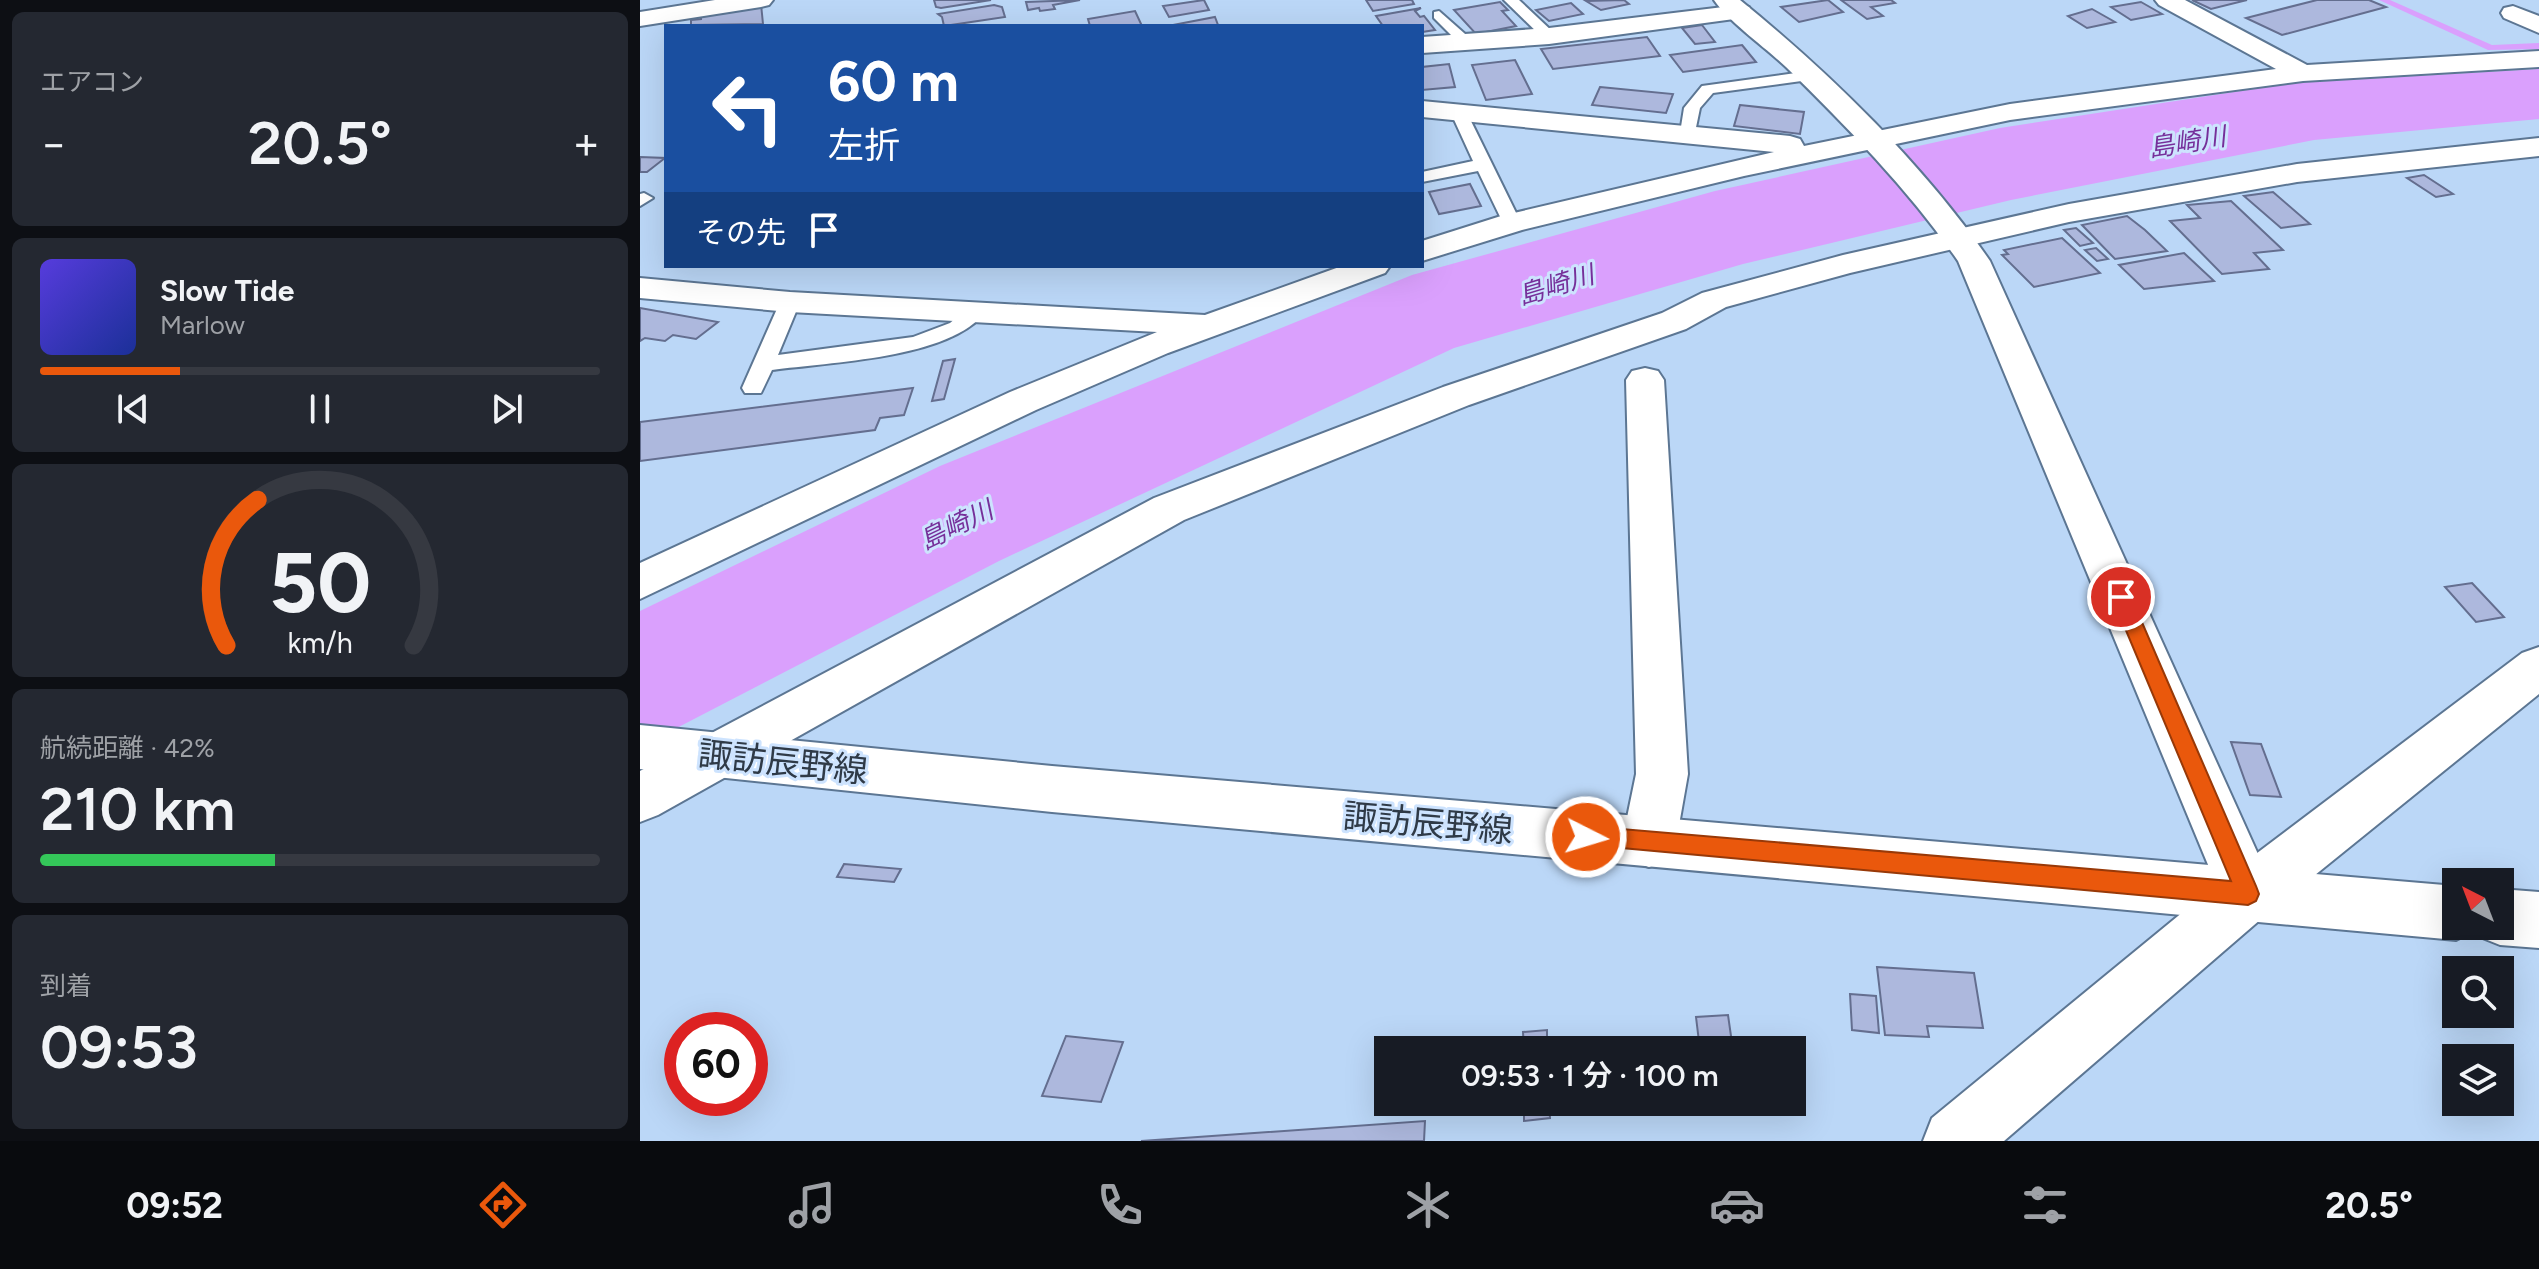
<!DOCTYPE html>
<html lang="ja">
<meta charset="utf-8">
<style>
body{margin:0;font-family:Figtree,"Noto Sans JP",sans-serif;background:#242831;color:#f1f3f6;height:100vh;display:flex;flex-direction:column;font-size:30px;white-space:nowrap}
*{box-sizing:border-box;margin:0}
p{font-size:26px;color:#9ea1a6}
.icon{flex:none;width:44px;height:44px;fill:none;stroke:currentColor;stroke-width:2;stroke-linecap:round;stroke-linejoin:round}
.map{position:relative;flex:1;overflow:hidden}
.panel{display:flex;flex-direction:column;gap:12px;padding:12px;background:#0d0f14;width:640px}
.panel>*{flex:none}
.banner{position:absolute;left:24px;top:24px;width:760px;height:244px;border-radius:0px;box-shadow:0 8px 32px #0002;background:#1a4fa0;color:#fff;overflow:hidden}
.needle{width:52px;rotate:318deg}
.fabs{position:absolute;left:1802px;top:868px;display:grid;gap:16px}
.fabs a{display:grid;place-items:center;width:72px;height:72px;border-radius:0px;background:#171b24;box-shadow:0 8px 32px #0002;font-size:40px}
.speed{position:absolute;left:24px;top:1012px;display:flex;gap:16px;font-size:40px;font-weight:700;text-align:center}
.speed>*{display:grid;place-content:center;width:104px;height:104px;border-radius:50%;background:#171b24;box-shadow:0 8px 32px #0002;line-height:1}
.speed .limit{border:12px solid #d22;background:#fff;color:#111}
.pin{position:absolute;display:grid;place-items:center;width:68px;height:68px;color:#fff;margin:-34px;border:4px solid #fff;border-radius:50%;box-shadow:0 2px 8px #0007}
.me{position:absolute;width:88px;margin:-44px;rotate:95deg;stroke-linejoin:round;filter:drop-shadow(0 0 6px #0008)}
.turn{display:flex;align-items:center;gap:28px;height:168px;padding:0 32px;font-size:36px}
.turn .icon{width:104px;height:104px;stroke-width:2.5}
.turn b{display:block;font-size:56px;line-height:68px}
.then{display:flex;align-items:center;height:76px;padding:0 32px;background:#0003;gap:16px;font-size:30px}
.big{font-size:60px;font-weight:600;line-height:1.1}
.panel .card{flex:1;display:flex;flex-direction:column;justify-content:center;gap:12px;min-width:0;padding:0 28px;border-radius:12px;background:#242831}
.panel .dial{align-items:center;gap:0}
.dial svg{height:208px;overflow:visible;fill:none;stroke:#363941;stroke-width:7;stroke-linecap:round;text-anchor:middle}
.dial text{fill:#f1f3f6;stroke:none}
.song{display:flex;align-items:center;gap:24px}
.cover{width:96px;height:96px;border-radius:12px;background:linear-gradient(135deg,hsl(250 70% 55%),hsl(230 70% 35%))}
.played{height:8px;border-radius:4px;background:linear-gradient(90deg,#ea580c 25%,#363941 25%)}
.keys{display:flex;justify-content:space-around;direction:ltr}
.heat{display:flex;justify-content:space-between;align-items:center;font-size:44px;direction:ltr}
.charge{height:12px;border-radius:6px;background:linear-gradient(90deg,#34c759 42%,#363941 0)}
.trip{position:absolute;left:734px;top:1036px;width:432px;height:80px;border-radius:0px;background:#171b24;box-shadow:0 8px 32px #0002;font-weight:600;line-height:80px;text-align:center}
.tab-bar{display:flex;height:128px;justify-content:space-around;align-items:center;background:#090b0e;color:#9ea1a6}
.tab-bar .icon{width:56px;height:56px}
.tab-bar .current{color:#ea580c}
.tab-bar b{font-size:36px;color:#f1f3f6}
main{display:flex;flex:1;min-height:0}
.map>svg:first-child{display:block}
.water{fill:#daa0fd}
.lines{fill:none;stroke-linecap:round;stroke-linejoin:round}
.stream{fill:#daa0fd;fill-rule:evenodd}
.building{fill:#adb8dd;stroke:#646e8f;stroke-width:2}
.service-casing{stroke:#5c7693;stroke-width:4}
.minor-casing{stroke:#5c7693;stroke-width:4}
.tertiary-casing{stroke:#5c7693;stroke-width:4}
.primary-casing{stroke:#5c7693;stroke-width:4}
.service{fill:#fff;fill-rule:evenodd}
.minor{fill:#fff;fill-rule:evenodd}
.tertiary{fill:#fff;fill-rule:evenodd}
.primary{fill:#fff;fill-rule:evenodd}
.route{fill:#ea580c;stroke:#983908;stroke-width:2}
.labels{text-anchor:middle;stroke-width:6;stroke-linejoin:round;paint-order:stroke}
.far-water-label{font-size:26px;font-style:italic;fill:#762f9a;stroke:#cde3fe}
.near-street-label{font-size:34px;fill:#2f3a47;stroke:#cde3fe}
</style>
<main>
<section class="panel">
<div class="card"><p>エアコン</p>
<div class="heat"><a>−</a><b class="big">20.5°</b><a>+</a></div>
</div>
<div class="card">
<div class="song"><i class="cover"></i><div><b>Slow Tide</b><p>Marlow</p></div></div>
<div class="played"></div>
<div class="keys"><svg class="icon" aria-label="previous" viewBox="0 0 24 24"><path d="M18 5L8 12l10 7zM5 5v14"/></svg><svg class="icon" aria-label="pause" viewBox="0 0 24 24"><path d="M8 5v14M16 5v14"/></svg><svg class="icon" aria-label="next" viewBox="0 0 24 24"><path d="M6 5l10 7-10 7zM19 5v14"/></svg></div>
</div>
<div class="card dial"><svg viewBox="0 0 100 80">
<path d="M14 69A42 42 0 1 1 86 69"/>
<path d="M14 69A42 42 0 0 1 26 13" stroke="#ea580c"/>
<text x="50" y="56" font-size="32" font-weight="700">50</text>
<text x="50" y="72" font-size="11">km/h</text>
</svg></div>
<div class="card"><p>航続距離 · 42%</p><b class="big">210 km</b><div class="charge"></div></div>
<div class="card"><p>到着</p><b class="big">09:53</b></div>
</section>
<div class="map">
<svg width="1899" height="1141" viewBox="0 0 1899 1141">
<rect width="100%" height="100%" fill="#bbd7f7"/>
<path class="water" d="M1899,69V119L1674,140L1371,200L1103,264L814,348L359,561L0,747V611L300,466L772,275L1075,191L1360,128L1653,83Z"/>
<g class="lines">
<path class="stream" d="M1739,0H1750L1852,45L1899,43V49L1848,50Z"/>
</g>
<g class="building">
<path d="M294,0H351L301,8L296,7Z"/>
<path d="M440,0L413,5L415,9L400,11L399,8L388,10L386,2Z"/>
<path d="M564,0L569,10L529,17L523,6Z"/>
<path d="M726,0H772L774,4L733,11Z"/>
<path d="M984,0L989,4L961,10L946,1Z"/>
<path d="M1188,0L1203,12L1159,22L1141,7Z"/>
<path d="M1201,0H1251L1255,3L1231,7L1243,16L1227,19Z"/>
<path d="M1552,0H1607L1571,9Z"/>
<path d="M1677,0H1729L1746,7L1642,35L1606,18Z"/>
<path d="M860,2L868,10L862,11L876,26L836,34L814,10Z"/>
<path d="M1501,2L1522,14L1491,20L1471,7Z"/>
<path d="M931,3L943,14L909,21L896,10Z"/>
<path d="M121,4L123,24L51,25V20L61,19V15Z"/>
<path d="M354,5L362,7L365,17L304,26L302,17L298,14Z"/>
<path d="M781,8L775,11L780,17L784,16L795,30L782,32V26H743L736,16Z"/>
<path d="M1452,9L1475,22L1447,28L1428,16Z"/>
<path d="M495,11L502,26H450L448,19Z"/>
<path d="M575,17L578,25H533Z"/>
<path d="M1062,25L1075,42L1055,44L1042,28Z"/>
<path d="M1007,37L1020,56L913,69L901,49Z"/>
<path d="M1102,45L1116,62L1043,72L1030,55Z"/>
<path d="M875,60L892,94L846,100L832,65Z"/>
<path d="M809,64L815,87L782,90V67Z"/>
<path d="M960,87L1033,94L1026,113L952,105Z"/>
<path d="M1100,105L1164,112L1160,134L1094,126Z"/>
<path d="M0,157L25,158L7,172H0Z"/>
<path d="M1784,175L1813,194L1796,197L1767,178Z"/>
<path d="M830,184L841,206L799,214L789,192Z"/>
<path d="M1633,192L1670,224L1641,228L1604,196Z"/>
<path d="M1591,201L1643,250L1614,253L1629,269L1582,274L1530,221L1560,218L1547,205Z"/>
<path d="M1487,216L1505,230L1527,251L1475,259L1442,225Z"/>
<path d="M1436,228L1453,243L1440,246L1424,230Z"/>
<path d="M1422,238L1460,273L1394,287L1362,255L1368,254L1364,250Z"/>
<path d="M1456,248L1468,259L1457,261L1445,250Z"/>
<path d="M1544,253L1574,281L1504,289L1479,265Z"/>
<path d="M0,308L78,322L56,339L33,335L25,341L5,338L0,341Z"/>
<path d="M315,359L304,399L292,401L303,361Z"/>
<path d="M273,388L264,415L240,418L235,430L0,461V422Z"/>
<path d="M1832,583L1864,617L1836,622L1805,587Z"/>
<path d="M1591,742L1621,744L1641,797L1610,795Z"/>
<path d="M204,864L261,869L254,882L197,877Z"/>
<path d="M1237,967L1334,973L1343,1028L1287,1026L1289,1037L1245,1035Z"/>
<path d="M1210,994L1236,996L1239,1033L1212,1030Z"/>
<path d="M1088,1015L1093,1050H1060L1056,1017Z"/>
<path d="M907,1030V1050H884L883,1032Z"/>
<path d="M426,1036L483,1042L461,1102L402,1096Z"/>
<path d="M884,1102H909L910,1118L884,1121Z"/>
<path d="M1066,1102H1100V1106L1066,1108Z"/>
<path d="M785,1121L784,1141H501Z"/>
</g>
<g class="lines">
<defs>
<g id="service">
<path d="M864,0H879L914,33V39H904Z"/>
<path d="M799,11L833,41V47H823L794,18V12Z"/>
<path d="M1170,71L1178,76L1176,79L1073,93L1060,108L1054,137L1048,138L1040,133L1044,108L1062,86Z"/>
<path d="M819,108L827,113L881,223L879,227H865L838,171L782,182V172L833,161L811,113Z"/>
<path d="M4,193L13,198L0,206V194Z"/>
<path d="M150,296L160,302L138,355L273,337L310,323L329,307H343L346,311C311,359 189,362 132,370L121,393H105L102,388L140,302Z"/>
</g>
<g id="minor">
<path d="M75,0H133L129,5L121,7L0,26V12Z"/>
<path d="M1515,0H1545L1667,65L1899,51V67L1663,81L1370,120L1104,176L882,230L782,261V241L861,216L1134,152L782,117V101L1150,136L1160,139L1164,146L1370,104L1636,69L1519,5Z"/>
<path d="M1100,5L1109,7L1112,12L1109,17L909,44L782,53V37L909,28Z"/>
<path d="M1873,6L1899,16V33L1864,18L1861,13L1864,8Z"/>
<path d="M1899,138V156L1657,182L1429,222L1210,273L1086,307L1046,329L829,405L544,520L18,815L0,822V771L514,498L803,387L1022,313L1062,293L1203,255L1429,204L1657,164Z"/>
<path d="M702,266H750L745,273L528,353L396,410L0,599V563L370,392L517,332L150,312L0,298V278L150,292L565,315Z"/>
<path d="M1005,368L1018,371L1024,380L1048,774L1036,842L1028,860L1009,867L990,860L982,842L996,774L986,380L992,371Z"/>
<path d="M1899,647V694L1628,913L1364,1141H1283L1292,1118L1588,875L1882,653Z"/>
</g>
<path id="tertiary" d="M1074,0H1100C1191,74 1284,165 1350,261L1636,894L1628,913L1608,921L1588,913L1318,261C1269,190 1207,127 1146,67C1125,47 1090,23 1074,0Z"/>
<path id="primary" d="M0,725L412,766L1816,886V926H1860V889L1899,892V948L1860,945L1840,937L1837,929L1816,940L412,812L0,769Z"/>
</defs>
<use href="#service" class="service-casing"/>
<use href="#minor" class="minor-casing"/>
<use href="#tertiary" class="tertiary-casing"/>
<use href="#primary" class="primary-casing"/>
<use href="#service" class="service"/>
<use href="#minor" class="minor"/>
<use href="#tertiary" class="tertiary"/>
<use href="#primary" class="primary"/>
</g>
<path class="route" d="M1481,590L1491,597L1616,886L1619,894L1616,901L1608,905L938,844L935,837L938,829L946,826L1591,881L1472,597Z"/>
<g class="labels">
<g class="far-water-label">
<text transform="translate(1547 142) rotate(-9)" y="9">島崎川</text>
<text transform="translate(916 285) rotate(-17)" y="9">島崎川</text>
<text transform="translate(316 525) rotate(-26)" y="9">島崎川</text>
</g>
<g class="near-street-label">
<text transform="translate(143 762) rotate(6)" y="12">諏訪辰野線</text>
<text transform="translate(788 823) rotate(5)" y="12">諏訪辰野線</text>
</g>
</g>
</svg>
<div class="fabs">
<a><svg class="needle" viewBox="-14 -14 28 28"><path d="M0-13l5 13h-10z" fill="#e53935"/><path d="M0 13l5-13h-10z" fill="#9ea1a6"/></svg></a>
<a><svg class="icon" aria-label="search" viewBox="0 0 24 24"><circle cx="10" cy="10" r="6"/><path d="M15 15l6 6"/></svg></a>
<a><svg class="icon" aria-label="layers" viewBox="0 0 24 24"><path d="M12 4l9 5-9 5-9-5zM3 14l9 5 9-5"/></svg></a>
</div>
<div class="speed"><div class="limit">60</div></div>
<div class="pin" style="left:1481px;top:597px;background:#d93025"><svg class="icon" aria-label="arrive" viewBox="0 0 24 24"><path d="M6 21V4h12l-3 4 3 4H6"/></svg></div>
<svg class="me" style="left:946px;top:837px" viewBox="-20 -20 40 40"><circle r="17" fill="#ea580c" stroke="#fff" stroke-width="3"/><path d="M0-11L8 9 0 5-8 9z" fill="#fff"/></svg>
<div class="trip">09:53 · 1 分 · 100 m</div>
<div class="banner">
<div class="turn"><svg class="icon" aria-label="left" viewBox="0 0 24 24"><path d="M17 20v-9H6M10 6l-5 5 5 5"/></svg><div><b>60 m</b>左折</div></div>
<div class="then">その先<svg class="icon" aria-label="arrive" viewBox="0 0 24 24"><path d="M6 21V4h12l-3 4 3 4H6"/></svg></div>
</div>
</div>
</main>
<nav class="tab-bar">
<b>09:52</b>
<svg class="icon current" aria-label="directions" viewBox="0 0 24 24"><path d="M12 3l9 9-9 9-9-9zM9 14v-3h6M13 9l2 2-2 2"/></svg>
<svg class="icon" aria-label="music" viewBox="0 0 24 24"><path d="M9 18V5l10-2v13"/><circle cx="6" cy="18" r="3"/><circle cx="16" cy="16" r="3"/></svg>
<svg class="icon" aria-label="phone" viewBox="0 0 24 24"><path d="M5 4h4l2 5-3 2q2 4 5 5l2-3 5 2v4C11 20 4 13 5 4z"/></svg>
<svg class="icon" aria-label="climate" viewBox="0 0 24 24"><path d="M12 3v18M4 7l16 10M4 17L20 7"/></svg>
<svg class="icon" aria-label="car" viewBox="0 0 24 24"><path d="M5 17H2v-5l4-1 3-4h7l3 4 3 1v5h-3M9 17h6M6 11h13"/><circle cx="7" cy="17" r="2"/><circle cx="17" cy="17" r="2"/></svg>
<svg class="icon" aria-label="filters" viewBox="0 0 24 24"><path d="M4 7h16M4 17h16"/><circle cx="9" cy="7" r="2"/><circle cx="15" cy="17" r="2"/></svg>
<b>20.5°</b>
</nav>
